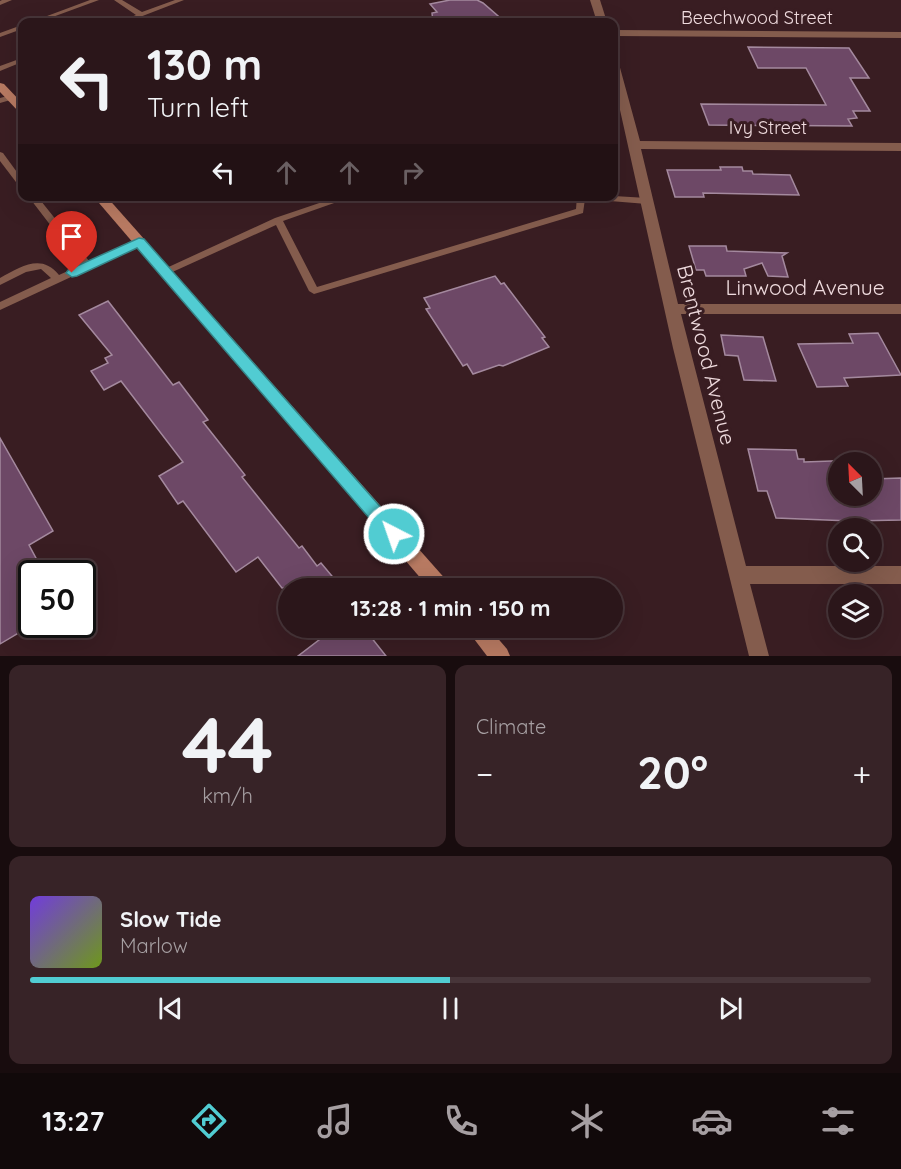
<!DOCTYPE html>
<meta charset="utf-8">
<style>
body{margin:0;font-family:Quicksand,sans-serif;background:#372327;color:#f1f3f6;height:100vh;display:flex;flex-direction:column;font-size:22px;white-space:nowrap}
*{box-sizing:border-box;margin:0}
p{font-size:20px;color:#a69fa2}
.icon{flex:none;width:33px;height:33px;fill:none;stroke:currentColor;stroke-width:2;stroke-linecap:round;stroke-linejoin:round}
.map{position:relative;height:656px;overflow:hidden}
.details{display:flex;flex-direction:column;gap:9px;padding:9px;background:#180c0e;flex:1}
.details>*{flex:none}
.banner{position:absolute;left:18px;top:18px;width:600px;height:183px;border-radius:12px;box-shadow:0 6px 24px #0002,0 0 0 2px #473539;background:#2b161a;color:#f1f3f6;overflow:hidden}
.needle{width:39px;rotate:336deg}
.tools{position:absolute;left:828px;top:452px;display:grid;gap:12px}
.tools a{display:grid;place-items:center;width:54px;height:54px;border-radius:50%;background:#2b161a;box-shadow:0 6px 24px #0002,0 0 0 2px #473539;font-size:30px}
.speed{position:absolute;left:18px;top:560px;display:flex;gap:12px;font-size:30px;font-weight:700;text-align:center}
.speed>*{display:grid;place-content:center;width:78px;height:78px;border-radius:50%;background:#2b161a;box-shadow:0 6px 24px #0002,0 0 0 2px #473539;line-height:1}
.speed .limit{border:3px solid #111;border-radius:9px;background:#fff;color:#111}
.pin{position:absolute;display:grid;place-items:center;width:51px;height:51px;color:#fff;margin:-62px -26px;border-radius:50% 50% 50% 0;rotate:-45deg;box-shadow:0 0 6px #0007}
.pin .icon{rotate:45deg}
.me{position:absolute;width:66px;margin:-33px;rotate:319deg;stroke-linejoin:round;filter:drop-shadow(0 0 4px #0008)}
.turn{display:flex;align-items:center;gap:21px;height:126px;padding:0 30px;font-size:27px}
.turn .icon{width:78px;height:78px;stroke-width:2.5}
.turn b{display:block;font-size:42px;line-height:51px}
.lanes{display:flex;align-items:center;height:57px;padding:0 30px;background:#0003;justify-content:center;gap:30px;direction:ltr}
.lanes .off{opacity:.35}
.big{font-size:45px;font-weight:800;line-height:1.1}
.details .widget{flex:1;display:flex;flex-direction:column;justify-content:center;gap:9px;min-width:0;padding:0 21px;border-radius:12px;background:#372327}
.details .dial{align-items:center;gap:0}
.dial b{font-size:78px;line-height:1}
.song{display:flex;align-items:center;gap:18px}
.cover{width:72px;height:72px;border-radius:9px;background:linear-gradient(135deg,hsl(260 70% 55%),hsl(80 70% 35%))}
.played{height:6px;border-radius:3px;background:linear-gradient(90deg,#51ccd2 50%,#473539 50%)}
.keys{display:flex;justify-content:space-around;direction:ltr}
.heat{display:flex;justify-content:space-between;align-items:center;font-size:33px;direction:ltr}
.details .tiles{flex:1;display:grid;gap:9px;grid-template-columns:1fr 1fr}
.widget:last-child{grid-column:span 2}
.trip{position:absolute;left:278px;top:578px;width:345px;height:60px;border-radius:30px;background:#2b161a;box-shadow:0 6px 24px #0002,0 0 0 2px #473539;font-weight:800;line-height:60px;text-align:center}
.dock{display:flex;height:96px;justify-content:space-around;align-items:center;background:#11090a;color:#a69fa2}
.dock .icon{width:42px;height:42px}
.dock .on{color:#51ccd2}
.dock b{font-size:27px;color:#f1f3f6}
.map>svg:first-child{display:block}
.building{fill:#6d4866;stroke:#a4899e;stroke-width:1.5}
.lines{fill:none;stroke-linecap:round;stroke-linejoin:round}
.service{fill:#845c4d;fill-rule:evenodd}
.minor{fill:#845c4d;fill-rule:evenodd}
.secondary{fill:#b87a62;fill-rule:evenodd}
.route{fill:#51ccd2;stroke:#358588;stroke-width:1.5}
.labels{text-anchor:middle;stroke-width:6;stroke-linejoin:round;paint-order:stroke}
.far-street-label{font-size:18px;fill:#efdbde;stroke:#391d22}
.street-label{font-size:21px;fill:#efdbde;stroke:#391d22}
</style>
<div class="map">
<svg width="901" height="656" viewBox="0 0 901 656">
<rect width="100%" height="100%" fill="#391d22"/>
<g class="building">
<path d="M450,0H477L483,3L505,22H433L432,13L437,12L430,4Z"/>
<path d="M748,47L849,48L869,78H850L870,111H853L857,118L848,119L852,126L709,125L701,104L826,105L806,68H758Z"/>
<path d="M720,167H742L743,171H752L753,174L790,175L799,195L703,193L704,197H675L667,170H721Z"/>
<path d="M689,246H726L727,251L787,253L782,256L788,277L768,276L762,263L744,269L746,276H706L704,270H696Z"/>
<path d="M495,276L501,284L504,283L545,337L542,338L549,347L503,366L499,365L473,374L467,364L463,366L426,309L430,308L424,298Z"/>
<path d="M108,301L173,385L179,382L208,420L203,422L245,475L242,477L299,548L302,546L317,566L321,563L342,588H282L258,557L236,572L183,501L178,504L159,476L183,462L121,381L104,390L91,371L108,363L105,358L112,355L79,315Z"/>
<path d="M878,333L901,375L844,378L848,386L817,387L798,344L853,343L849,334Z"/>
<path d="M721,335L763,337L776,381L744,380L738,356L725,355Z"/>
<path d="M0,438L53,531L29,545L44,573H32V625L0,644Z"/>
<path d="M748,449L796,450L798,459H804V462L860,460V462H838V495H872V479L901,478V520L851,521L776,518L767,491H758Z"/>
<path d="M336,627H363L386,656H298Z"/>
</g>
<g class="lines">
<g class="service">
<path d="M2,0H12L0,5V1Z"/>
<path d="M90,0H99L39,22H31Z"/>
<path d="M114,0H122L142,12L175,0H184L127,22H119L136,15Z"/>
<path d="M22,25V29L0,37V33Z"/>
<path d="M22,58V62L0,71V66Z"/>
<path d="M11,95L15,97L14,99L0,103V98Z"/>
<path d="M0,152L3,153L22,179V187L19,186L0,161Z"/>
<path d="M28,196H37L89,261L136,240H142L144,242L142,244L0,310V302L51,278L41,269L26,272L0,285V278C21,267 41,253 59,275L81,265Z"/>
<path d="M340,196H354L283,221L317,287L576,209L577,196H614L647,198L651,201L647,204L585,199L583,213L314,294L309,291L276,225L168,274L165,275L160,272L162,270L275,218Z"/>
</g>
<g class="minor">
<path d="M590,0H600L607,22H597Z"/>
<path d="M614,30L901,32V38L614,36Z"/>
<path d="M614,61L619,64L640,141L901,143V151L641,149L678,304H901V314H681L746,566H901V584H750L769,656H749L673,348L614,83Z"/>
</g>
<g class="secondary">
<path d="M0,83L4,84L22,103V112L18,111L0,92Z"/>
<path d="M93,196H106L448,582L451,588H429Z"/>
<path d="M465,627H488L507,649L510,656H487Z"/>
</g>
</g>
<path class="route" d="M139,238L144,239L400,529L402,534L400,540L394,542L388,540L137,248L77,276L72,277L66,273L68,270Z"/>
<g class="labels">
<g class="far-street-label">
<text x="757" y="24">Beechwood Street</text>
<text x="768" y="134">Ivy Street</text>
</g>
<g class="street-label">
<text x="805" y="295">Linwood Avenue</text>
<text transform="translate(706 355) rotate(76)" y="7">Brentwood Avenue</text>
</g>
</g>
</svg>
<div class="tools">
<a><svg class="needle" viewBox="-14 -14 28 28"><path d="M0-13l5 13h-10z" fill="#e53935"/><path d="M0 13l5-13h-10z" fill="#a69fa2"/></svg></a>
<a><svg class="icon" aria-label="search" viewBox="0 0 24 24"><circle cx="10" cy="10" r="6"/><path d="M15 15l6 6"/></svg></a>
<a><svg class="icon" aria-label="layers" viewBox="0 0 24 24"><path d="M12 4l9 5-9 5-9-5zM3 14l9 5 9-5"/></svg></a>
</div>
<div class="speed"><div class="limit">50</div></div>
<div class="pin" style="left:72px;top:273px;background:#d93025"><svg class="icon" aria-label="arrive" viewBox="0 0 24 24"><path d="M6 21V4h12l-3 4 3 4H6"/></svg></div>
<svg class="me" style="left:394px;top:534px" viewBox="-20 -20 40 40"><circle r="17" fill="#51ccd2" stroke="#fff" stroke-width="3"/><path d="M0-11L8 9 0 5-8 9z" fill="#fff"/></svg>
<div class="trip">13:28 · 1 min · 150 m</div>
<div class="banner">
<div class="turn"><svg class="icon" aria-label="left" viewBox="0 0 24 24"><path d="M17 20v-9H6M10 6l-5 5 5 5"/></svg><div><b>130 m</b>Turn left</div></div>
<div class="lanes"><svg class="icon" aria-label="left" viewBox="0 0 24 24"><path d="M17 20v-9H6M10 6l-5 5 5 5"/></svg><svg class="icon off" aria-label="ahead" viewBox="0 0 24 24"><path d="M12 20V5M6 11l6-6 6 6"/></svg><svg class="icon off" aria-label="ahead" viewBox="0 0 24 24"><path d="M12 20V5M6 11l6-6 6 6"/></svg><svg class="icon off" aria-label="right" viewBox="0 0 24 24"><path d="M7 20v-9h11M14 6l5 5-5 5"/></svg></div>
</div>
</div>
<section class="details">
<div class="tiles">
<div class="widget dial"><b>44</b><p>km/h</p></div>
<div class="widget"><p>Climate</p>
<div class="heat"><a>−</a><b class="big">20°</b><a>+</a></div>
</div>
<div class="widget">
<div class="song"><i class="cover"></i><div><b>Slow Tide</b><p>Marlow</p></div></div>
<div class="played"></div>
<div class="keys"><svg class="icon" aria-label="previous" viewBox="0 0 24 24"><path d="M18 5L8 12l10 7zM5 5v14"/></svg><svg class="icon" aria-label="pause" viewBox="0 0 24 24"><path d="M8 5v14M16 5v14"/></svg><svg class="icon" aria-label="next" viewBox="0 0 24 24"><path d="M6 5l10 7-10 7zM19 5v14"/></svg></div>
</div>
</div>
</section>
<nav class="dock">
<b>13:27</b>
<svg class="icon on" aria-label="directions" viewBox="0 0 24 24"><path d="M12 3l9 9-9 9-9-9zM9 14v-3h6M13 9l2 2-2 2"/></svg>
<svg class="icon" aria-label="music" viewBox="0 0 24 24"><path d="M9 18V5l10-2v13"/><circle cx="6" cy="18" r="3"/><circle cx="16" cy="16" r="3"/></svg>
<svg class="icon" aria-label="phone" viewBox="0 0 24 24"><path d="M5 4h4l2 5-3 2q2 4 5 5l2-3 5 2v4C11 20 4 13 5 4z"/></svg>
<svg class="icon" aria-label="climate" viewBox="0 0 24 24"><path d="M12 3v18M4 7l16 10M4 17L20 7"/></svg>
<svg class="icon" aria-label="car" viewBox="0 0 24 24"><path d="M5 17H2v-5l4-1 3-4h7l3 4 3 1v5h-3M9 17h6M6 11h13"/><circle cx="7" cy="17" r="2"/><circle cx="17" cy="17" r="2"/></svg>
<svg class="icon" aria-label="filters" viewBox="0 0 24 24"><path d="M4 7h16M4 17h16"/><circle cx="9" cy="7" r="2"/><circle cx="15" cy="17" r="2"/></svg>
</nav>
